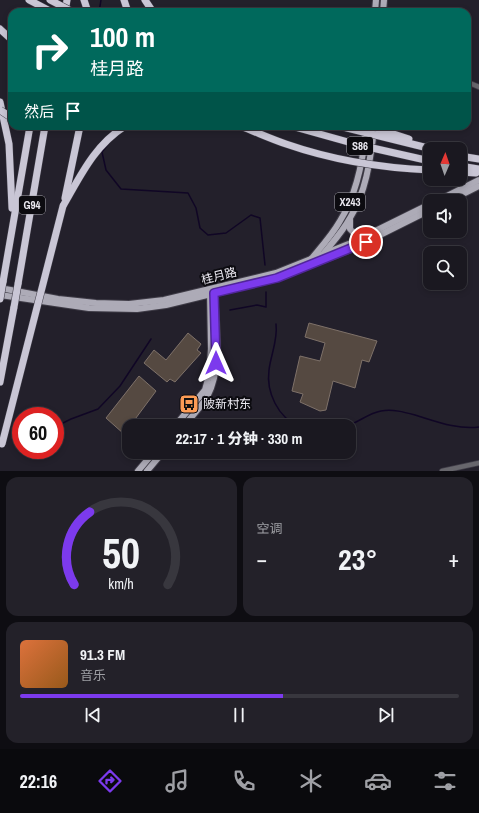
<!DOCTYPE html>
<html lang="zh">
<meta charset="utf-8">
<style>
body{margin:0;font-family:"Archivo Narrow","Noto Sans SC",sans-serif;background:#232129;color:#f1f3f6;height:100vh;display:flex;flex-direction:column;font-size:15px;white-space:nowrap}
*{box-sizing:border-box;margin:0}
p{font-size:13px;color:#9fa0a5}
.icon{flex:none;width:22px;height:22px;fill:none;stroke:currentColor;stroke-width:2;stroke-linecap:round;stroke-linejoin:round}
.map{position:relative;height:471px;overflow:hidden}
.side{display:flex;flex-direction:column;gap:6px;padding:6px;background:#0e0d12;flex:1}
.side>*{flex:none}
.guide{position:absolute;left:8px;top:8px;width:463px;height:122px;border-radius:12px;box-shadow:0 2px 6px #0003,0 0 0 1px #38373e;background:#00695c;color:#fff;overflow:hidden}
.needle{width:26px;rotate:2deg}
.fabs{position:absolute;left:423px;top:142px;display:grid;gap:8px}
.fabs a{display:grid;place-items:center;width:44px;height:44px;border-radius:8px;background:#1a1820;box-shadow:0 2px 6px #0003,0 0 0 1px #38373e;font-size:20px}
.speed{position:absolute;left:12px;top:407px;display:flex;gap:8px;font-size:20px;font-weight:700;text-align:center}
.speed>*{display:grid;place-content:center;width:52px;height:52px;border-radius:50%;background:#1a1820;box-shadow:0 2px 6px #0003,0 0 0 1px #38373e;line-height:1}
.speed .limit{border:6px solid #d22;background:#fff;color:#111}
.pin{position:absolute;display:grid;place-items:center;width:34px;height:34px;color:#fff;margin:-17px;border:2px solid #fff;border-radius:50%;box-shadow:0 1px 4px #0007}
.me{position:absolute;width:44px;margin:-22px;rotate:0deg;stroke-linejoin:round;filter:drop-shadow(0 0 3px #0008)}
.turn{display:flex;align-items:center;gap:14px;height:84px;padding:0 16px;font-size:18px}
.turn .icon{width:52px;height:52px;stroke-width:2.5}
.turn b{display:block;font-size:28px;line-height:34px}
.then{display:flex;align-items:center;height:38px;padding:0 16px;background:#0003;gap:8px;font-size:15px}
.big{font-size:30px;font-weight:800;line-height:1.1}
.side .card{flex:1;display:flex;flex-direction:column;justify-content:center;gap:6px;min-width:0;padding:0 14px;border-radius:12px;background:#232129}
.side .dial{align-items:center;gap:0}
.dial svg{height:104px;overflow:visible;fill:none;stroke:#38373e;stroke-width:7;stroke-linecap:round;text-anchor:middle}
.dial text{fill:#f1f3f6;stroke:none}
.song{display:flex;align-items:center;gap:12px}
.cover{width:48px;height:48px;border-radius:6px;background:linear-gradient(135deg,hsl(20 70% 55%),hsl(30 70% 35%))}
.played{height:4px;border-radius:2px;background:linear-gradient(90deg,#7c3aed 60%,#38373e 60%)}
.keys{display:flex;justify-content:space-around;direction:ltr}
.heat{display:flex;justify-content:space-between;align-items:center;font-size:22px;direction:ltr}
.side .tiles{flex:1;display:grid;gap:6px;grid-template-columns:1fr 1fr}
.card:last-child{grid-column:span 2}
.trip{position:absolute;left:122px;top:419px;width:234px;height:40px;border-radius:12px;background:#1a1820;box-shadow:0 2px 6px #0003,0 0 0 1px #38373e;font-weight:800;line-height:40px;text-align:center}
.tabs{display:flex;height:64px;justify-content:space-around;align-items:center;background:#0a0a0d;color:#9fa0a5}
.tabs .icon{width:28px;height:28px}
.tabs .active{color:#7c3aed}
.tabs b{font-size:18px;color:#f1f3f6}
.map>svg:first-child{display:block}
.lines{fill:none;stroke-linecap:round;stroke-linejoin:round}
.stream{stroke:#100625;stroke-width:1.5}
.building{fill:#554941;stroke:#7e7169}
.minor-casing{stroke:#3f3c47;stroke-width:6}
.major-casing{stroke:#3f3c47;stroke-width:8}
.highway-casing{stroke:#3f3c47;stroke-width:8}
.minor{stroke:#67666c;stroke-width:4.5}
.major{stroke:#adabb7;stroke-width:6}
.highway{stroke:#c9c6d5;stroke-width:7}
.highway-bridge-casing{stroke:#3f3c47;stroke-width:8;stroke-linecap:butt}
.highway-bridge{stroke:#c9c6d5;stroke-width:7}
.route-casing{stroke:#51269a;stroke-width:10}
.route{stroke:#7c3aed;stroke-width:7}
.labels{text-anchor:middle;stroke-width:4;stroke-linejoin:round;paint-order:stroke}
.shield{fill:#0c0b10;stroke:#a8a6ae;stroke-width:1}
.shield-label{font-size:11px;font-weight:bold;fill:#ebe9f1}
.street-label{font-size:12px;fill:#ebe9f1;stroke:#0c0b10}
.poi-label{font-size:12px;fill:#ebe9f1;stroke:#0c0b10;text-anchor:start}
</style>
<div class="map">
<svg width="479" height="471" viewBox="0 0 479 471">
<rect width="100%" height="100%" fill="#23202b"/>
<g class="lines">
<g class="stream">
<path d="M99,12L101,0"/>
<path d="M109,143L102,152L106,170L121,189L188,193L196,208L200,228L208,235L226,233L251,215L260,218L265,265"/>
<path d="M230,310L257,305L266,307V292"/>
<path d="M276,324C278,340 271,354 269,370C266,392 278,418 299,426"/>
<path d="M347,426C359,422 369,413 381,411C393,409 404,412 415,415C435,421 458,430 479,427"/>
<path d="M20,427H21"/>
<path d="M55,427L71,419L98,409L120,386L151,339"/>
</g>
</g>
<g class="building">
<path d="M309,323L377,341L369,362L362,360L355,388L333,381L326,410L320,411L300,402L303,394L292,391L300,356L320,361L325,343L305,337Z"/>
<path d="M188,333L201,344L197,350L201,353L175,382L170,379L167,382L144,363L154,350L166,360Z"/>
<path d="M139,376L156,391L124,434L106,418Z"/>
</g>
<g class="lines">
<defs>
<g id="minor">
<path d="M467,82L479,87"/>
<path d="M442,471L479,463"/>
</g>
<g id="major">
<path d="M375,12L376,0"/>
<path d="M383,12L384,0"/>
<path d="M437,201L479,180"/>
<path d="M449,201L479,186"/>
<path d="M350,220V229C354,234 359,236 365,235"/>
<path d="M324,253C333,242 343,231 350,218C366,192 370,161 374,131"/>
<path d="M312,258C322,246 332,235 340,221C357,194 363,161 366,130"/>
<path d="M0,288L58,299L96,303L129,304L164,300L276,273L351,243L430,204"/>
<path d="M0,295L89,308L137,309L166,305L277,278L354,248L430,210"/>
<path d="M175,426L205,390L209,375L211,349L210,292"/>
<path d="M184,426C191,417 201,407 207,397C223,367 216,326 214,293L212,290"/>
<path d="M138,471L154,452"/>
<path d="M147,471L163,452"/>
</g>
<g id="highway">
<path d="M84,0L88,12"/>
<path d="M124,0L128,12"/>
<path d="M145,0L153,12"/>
<path d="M65,12L67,0"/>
<path d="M0,29L12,40"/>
<path d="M0,102L9,144L12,208"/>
<path d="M460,156L479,159"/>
<path d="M460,166L479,169"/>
<path d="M460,172L476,173"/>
<path d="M65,198L80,126"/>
<path d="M63,206C81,175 94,146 125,126"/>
<path d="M3,282L30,126"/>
<path d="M18,284L45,126"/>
<path d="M0,382L14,307"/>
</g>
</defs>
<use href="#minor" class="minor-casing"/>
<use href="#major" class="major-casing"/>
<use href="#highway" class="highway-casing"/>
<use href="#minor" class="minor"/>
<use href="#major" class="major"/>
<use href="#highway" class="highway"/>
<defs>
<g id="highway-bridge">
<path d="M29,0L52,12"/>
<path d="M50,0L73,12"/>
<path d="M0,110L12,118"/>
<path d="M39,126H52"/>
<path d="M240,126C256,132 271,139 286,144C332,160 382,168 430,170"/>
<path d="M291,126L359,145L430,161"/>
<path d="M339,126L432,149"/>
<path d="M369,126L409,139"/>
<path d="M0,299L3,282"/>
<path d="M14,307L18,284"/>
<path d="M2,444L63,206"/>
</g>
</defs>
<use href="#highway-bridge" class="highway-bridge-casing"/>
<use href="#highway-bridge" class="highway-bridge"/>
</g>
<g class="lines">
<defs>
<path id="route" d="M216,363L214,293L277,278L366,242"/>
</defs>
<use href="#route" class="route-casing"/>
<use href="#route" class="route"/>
</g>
<defs>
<symbol id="bus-square" viewBox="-11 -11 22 22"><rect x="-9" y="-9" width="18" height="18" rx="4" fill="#fd9c56" stroke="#0c0b10"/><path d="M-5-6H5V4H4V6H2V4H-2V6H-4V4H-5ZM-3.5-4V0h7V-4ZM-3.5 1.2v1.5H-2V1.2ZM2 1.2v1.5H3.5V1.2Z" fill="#111"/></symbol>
</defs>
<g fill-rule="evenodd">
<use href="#bus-square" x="178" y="393" width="22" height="22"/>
</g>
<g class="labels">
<g class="shield">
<rect x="347" y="137" width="26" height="18" rx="3"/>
<rect x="335" y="193" width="30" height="18" rx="3"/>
<rect x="19" y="196" width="26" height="18" rx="3"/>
</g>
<g class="shield-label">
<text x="360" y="150">S86</text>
<text x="350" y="206">X243</text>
<text x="32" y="209">G94</text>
</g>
<g class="street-label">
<text transform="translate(219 276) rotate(-14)" y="4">桂月路</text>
</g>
<g class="poi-label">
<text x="203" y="408">陂新村东</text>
</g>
</g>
</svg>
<div class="fabs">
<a><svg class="needle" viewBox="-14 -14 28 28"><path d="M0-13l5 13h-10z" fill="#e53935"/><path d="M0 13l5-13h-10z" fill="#9fa0a5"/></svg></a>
<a><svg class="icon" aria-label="sound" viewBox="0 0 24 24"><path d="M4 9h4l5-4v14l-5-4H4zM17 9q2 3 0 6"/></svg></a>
<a><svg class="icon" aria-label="search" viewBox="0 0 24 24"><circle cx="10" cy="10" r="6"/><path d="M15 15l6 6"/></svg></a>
</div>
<div class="speed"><div class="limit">60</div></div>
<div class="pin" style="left:366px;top:242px;background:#d93025"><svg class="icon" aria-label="arrive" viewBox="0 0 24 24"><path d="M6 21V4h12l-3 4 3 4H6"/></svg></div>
<svg class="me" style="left:216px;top:363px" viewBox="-20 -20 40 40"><path d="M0-17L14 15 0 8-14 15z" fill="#7c3aed" stroke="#fff" stroke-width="4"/></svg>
<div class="trip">22:17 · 1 分钟 · 330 m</div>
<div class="guide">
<div class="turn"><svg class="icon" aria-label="right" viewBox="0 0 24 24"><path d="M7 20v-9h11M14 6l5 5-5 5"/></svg><div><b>100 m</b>桂月路</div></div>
<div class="then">然后<svg class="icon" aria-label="arrive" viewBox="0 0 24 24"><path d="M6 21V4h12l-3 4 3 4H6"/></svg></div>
</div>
</div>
<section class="side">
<div class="tiles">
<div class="card dial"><svg viewBox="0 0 100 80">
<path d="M14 69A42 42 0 1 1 86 69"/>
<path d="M14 69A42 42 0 0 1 26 13" stroke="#7c3aed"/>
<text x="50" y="56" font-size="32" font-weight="700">50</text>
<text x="50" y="72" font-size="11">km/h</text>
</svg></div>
<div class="card"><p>空调</p>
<div class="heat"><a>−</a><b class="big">23°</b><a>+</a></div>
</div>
<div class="card">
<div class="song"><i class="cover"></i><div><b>91.3 FM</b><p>音乐</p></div></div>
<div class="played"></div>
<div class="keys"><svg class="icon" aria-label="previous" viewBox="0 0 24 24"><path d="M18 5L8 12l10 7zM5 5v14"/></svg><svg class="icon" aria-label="pause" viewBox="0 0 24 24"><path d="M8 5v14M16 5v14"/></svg><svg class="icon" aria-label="next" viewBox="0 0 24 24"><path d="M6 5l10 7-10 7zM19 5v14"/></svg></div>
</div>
</div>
</section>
<nav class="tabs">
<b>22:16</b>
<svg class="icon active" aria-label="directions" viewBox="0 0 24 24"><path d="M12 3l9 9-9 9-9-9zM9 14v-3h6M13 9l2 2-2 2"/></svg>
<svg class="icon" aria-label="music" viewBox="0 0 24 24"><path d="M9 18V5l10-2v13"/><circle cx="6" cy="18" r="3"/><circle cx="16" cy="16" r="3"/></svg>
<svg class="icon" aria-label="phone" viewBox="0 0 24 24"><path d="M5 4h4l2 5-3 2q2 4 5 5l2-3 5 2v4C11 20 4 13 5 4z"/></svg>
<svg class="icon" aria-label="climate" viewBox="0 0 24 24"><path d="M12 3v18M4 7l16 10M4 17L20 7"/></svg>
<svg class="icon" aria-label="car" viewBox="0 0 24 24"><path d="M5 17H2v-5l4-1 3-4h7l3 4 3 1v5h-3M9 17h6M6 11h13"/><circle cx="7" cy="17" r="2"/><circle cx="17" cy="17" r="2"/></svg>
<svg class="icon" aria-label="filters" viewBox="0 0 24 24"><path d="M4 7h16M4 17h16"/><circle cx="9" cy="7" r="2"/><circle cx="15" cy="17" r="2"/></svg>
</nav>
